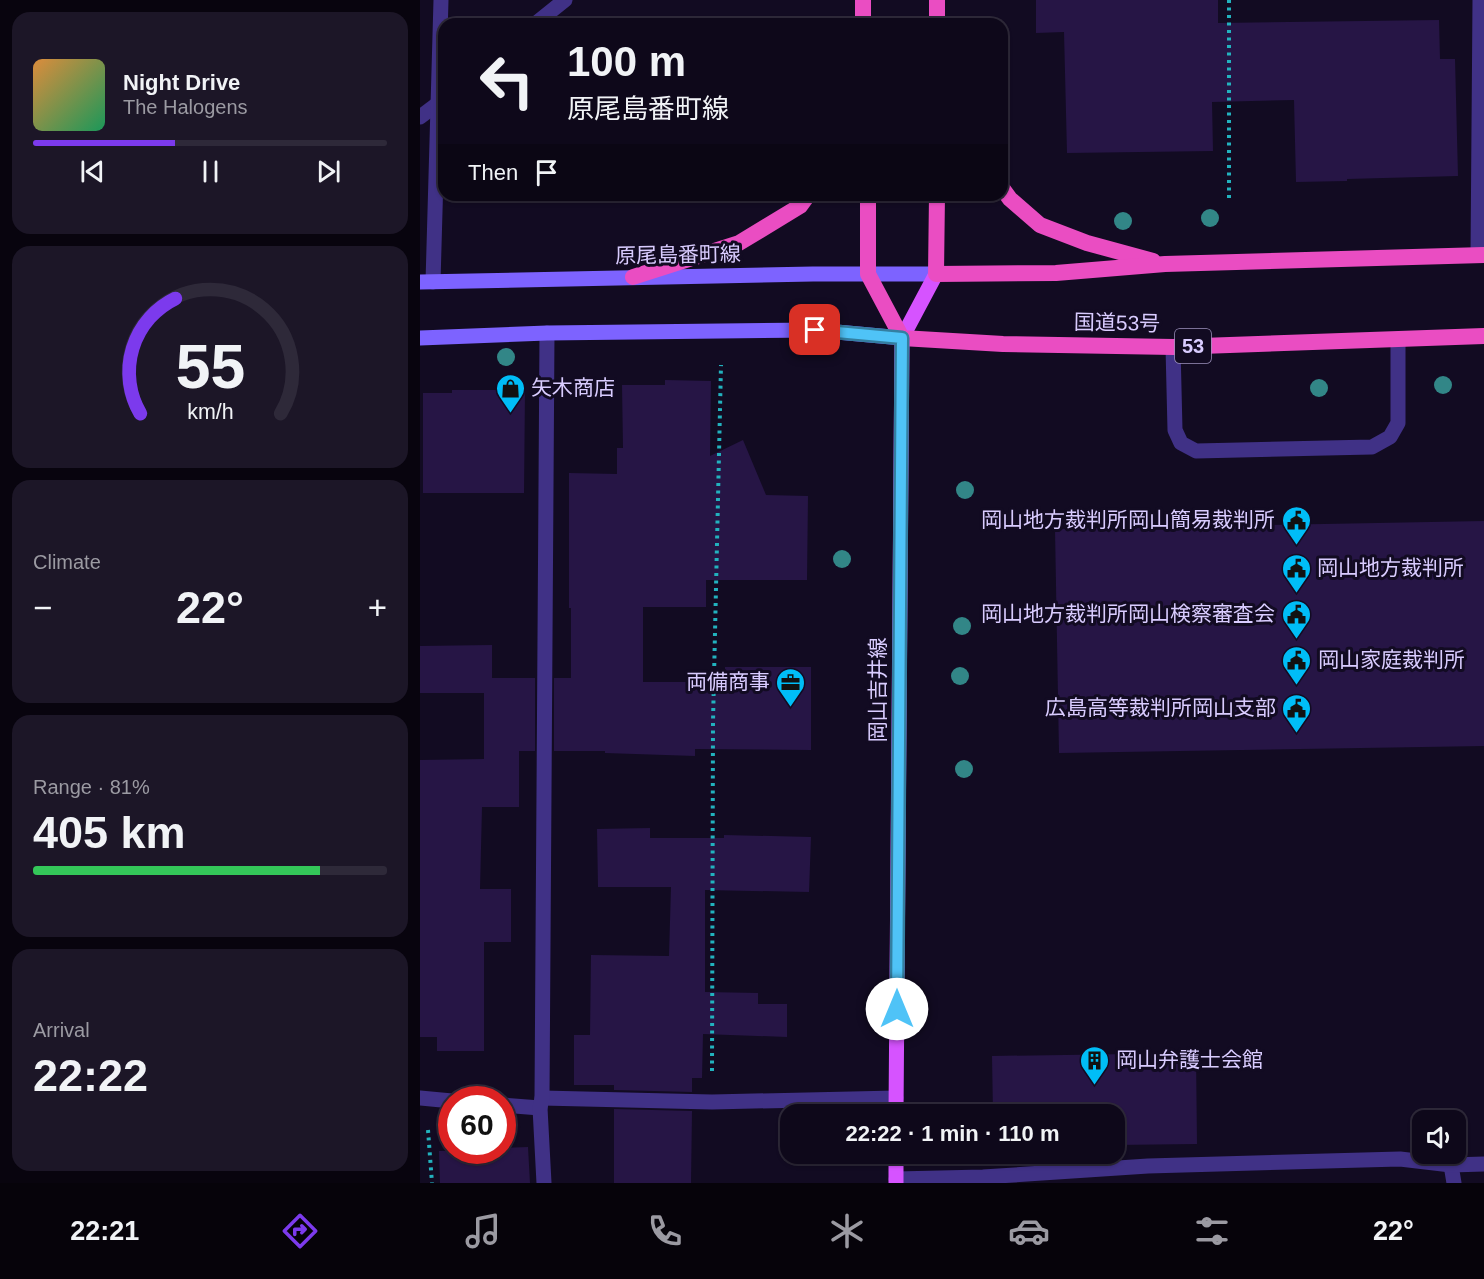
<!DOCTYPE html>
<meta charset="utf-8">
<style>
body{margin:0;font-family:Helvetica,"Noto Sans JP",sans-serif;background:#1c1627;color:#f1f3f6;height:100vh;display:flex;flex-direction:column;font-size:22px;white-space:nowrap}
*{box-sizing:border-box;margin:0}
p{font-size:20px;color:#9b9aa2}
.icon{flex:none;width:33px;height:33px;fill:none;stroke:currentColor;stroke-width:2;stroke-linecap:round;stroke-linejoin:round}
.map{position:relative;flex:1;overflow:hidden}
.details{display:flex;flex-direction:column;gap:12px;padding:12px;background:#08040e;width:420px}
.details>*{flex:none}
.top-card{position:absolute;left:18px;top:18px;width:570px;height:183px;border-radius:18px;box-shadow:0 2px 4px #0004,0 0 0 2px #2e2939;background:#0e081a;color:#f1f3f6;overflow:hidden}
.buttons{position:absolute;left:992px;top:1110px;display:grid;gap:12px}
.buttons a{display:grid;place-items:center;width:54px;height:54px;border-radius:12px;background:#0e081a;box-shadow:0 2px 4px #0004,0 0 0 2px #2e2939;font-size:30px}
.speed{position:absolute;left:18px;top:1086px;display:flex;gap:12px;font-size:30px;font-weight:700;text-align:center}
.speed>*{display:grid;place-content:center;width:78px;height:78px;border-radius:50%;background:#0e081a;box-shadow:0 2px 4px #0004,0 0 0 2px #2e2939;line-height:1}
.speed .limit{border:9px solid #d22;background:#fff;color:#111}
.pin{position:absolute;display:grid;place-items:center;width:51px;height:51px;color:#fff;margin:-26px;border-radius:12px;box-shadow:0 3px 9px #0006}
.me{position:absolute;width:66px;margin:-33px;rotate:0deg;stroke-linejoin:round;filter:drop-shadow(0 0 4px #0008)}
.turn{display:flex;align-items:center;gap:21px;height:126px;padding:0 30px;font-size:27px}
.turn .icon{width:78px;height:78px;stroke-width:2.5}
.turn b{display:block;font-size:42px;line-height:51px}
.then{display:flex;align-items:center;height:57px;padding:0 30px;background:#0003;gap:12px;font-size:22px}
.big{font-size:45px;font-weight:800;line-height:1.1}
.details .tile{flex:1;display:flex;flex-direction:column;justify-content:center;gap:9px;min-width:0;padding:0 21px;border-radius:18px;background:#1c1627}
.details .dial{align-items:center;gap:0}
.dial svg{height:156px;overflow:visible;fill:none;stroke:#2e2939;stroke-width:7;stroke-linecap:round;text-anchor:middle}
.dial text{fill:#f1f3f6;stroke:none}
.song{display:flex;align-items:center;gap:18px}
.cover{width:72px;height:72px;border-radius:9px;background:linear-gradient(135deg,hsl(30 70% 55%),hsl(150 70% 35%))}
.played{height:6px;border-radius:3px;background:linear-gradient(90deg,#7c3aed 40%,#2e2939 40%)}
.keys{display:flex;justify-content:space-around;direction:ltr}
.heat{display:flex;justify-content:space-between;align-items:center;font-size:33px;direction:ltr}
.charge{height:9px;border-radius:4px;background:linear-gradient(90deg,#34c759 81%,#2e2939 0)}
.trip{position:absolute;left:360px;top:1104px;width:345px;height:60px;border-radius:18px;background:#0e081a;box-shadow:0 2px 4px #0004,0 0 0 2px #2e2939;font-weight:800;line-height:60px;text-align:center}
.tab-bar{display:flex;height:96px;justify-content:space-around;align-items:center;background:#06030a;color:#9b9aa2}
.tab-bar .icon{width:42px;height:42px}
.tab-bar .selected{color:#7c3aed}
.tab-bar b{font-size:27px;color:#f1f3f6}
main{display:flex;flex:1;min-height:0}
.map>svg:first-child{display:block}
.building{fill:#261545}
.lines{fill:none;stroke-linecap:round;stroke-linejoin:round}
.path{stroke:#22b2be;stroke-width:4;stroke-dasharray:3 4.5;stroke-linecap:butt}
.service{stroke:#403186;stroke-width:15}
.minor{stroke:#403186;stroke-width:15}
.secondary{stroke:#7d63ff;stroke-width:15}
.primary{stroke:#d653ff;stroke-width:15}
.trunk{stroke:#ea4dc2;stroke-width:16}
.tree{fill:#328687}
.route-casing{stroke:#337fa1;stroke-width:15}
.route{stroke:#4fc3f7;stroke-width:10}
.labels{text-anchor:middle;stroke-width:6;stroke-linejoin:round;paint-order:stroke}
.shield{fill:#120b22;stroke:#9d92bd;stroke-width:1.5}
.shield-label{font-size:20px;font-weight:bold;fill:#d9ccff}
.street-label{font-size:21px;fill:#d9ccff;stroke:#120b22}
.poi-label{font-size:21px;fill:#d9ccff;stroke:#120b22;text-anchor:start}
</style>
<main>
<section class="details">
<div class="tile">
<div class="song"><i class="cover"></i><div><b>Night Drive</b><p>The Halogens</p></div></div>
<div class="played"></div>
<div class="keys"><svg class="icon" aria-label="previous" viewBox="0 0 24 24"><path d="M18 5L8 12l10 7zM5 5v14"/></svg><svg class="icon" aria-label="pause" viewBox="0 0 24 24"><path d="M8 5v14M16 5v14"/></svg><svg class="icon" aria-label="next" viewBox="0 0 24 24"><path d="M6 5l10 7-10 7zM19 5v14"/></svg></div>
</div>
<div class="tile dial"><svg viewBox="0 0 100 80">
<path d="M14 69A42 42 0 1 1 86 69"/>
<path d="M14 69A42 42 0 0 1 32 10" stroke="#7c3aed"/>
<text x="50" y="56" font-size="32" font-weight="700">55</text>
<text x="50" y="72" font-size="11">km/h</text>
</svg></div>
<div class="tile"><p>Climate</p>
<div class="heat"><a>−</a><b class="big">22°</b><a>+</a></div>
</div>
<div class="tile"><p>Range · 81%</p><b class="big">405 km</b><div class="charge"></div></div>
<div class="tile"><p>Arrival</p><b class="big">22:22</b></div>
</section>
<div class="map">
<svg width="1064" height="1183" viewBox="0 0 1064 1183">
<rect width="100%" height="100%" fill="#120b22"/>
<g class="building">
<path d="M616,0H798V23L1019,20L1020,59H1035L1038,176L927,179V181L876,182L874,100L792,102L793,151L647,153L644,32L616,33Z"/>
<path d="M245,380L291,381L290,456L323,440L346,495L388,496L387,580H286V607H223V682H305V667H391V750L275,749V756L185,753V751H134V678H151V608H149V473L197,474V448H203L202,385H245Z"/>
<path d="M32,390H105L104,493H3V393H32Z"/>
<path d="M1064,521V746L639,753L635,529Z"/>
<path d="M72,645V678H115V751H99V807H62L60,889H91V942H64V1051H17V1037H0V760L64,759V693H0V646Z"/>
<path d="M230,828V838H304V835L391,837L389,892L285,890V992L338,993V1004H367V1037L283,1034L282,1078H272V1092L194,1090V1085H154V1035H170L171,955L249,956L251,887H178L177,829Z"/>
<path d="M776,1053L777,1144L694,1145V1114H573L572,1056Z"/>
<path d="M194,1109L272,1111L271,1183H194Z"/>
<path d="M108,1147L110,1183H20L19,1151L82,1150V1148Z"/>
</g>
<g class="lines">
<g class="path">
<path d="M809,0V201"/>
<path d="M292,1071L293,722L301,365"/>
<path d="M8,1130L12,1183"/>
</g>
<path class="service" d="M753,347L755,430L761,443L776,451L952,447L970,437L978,423V339"/>
<g class="minor">
<path d="M115,24L145,0"/>
<path d="M0,117L24,99"/>
<path d="M1058,255L1060,0"/>
<path d="M13,282L21,0"/>
<path d="M0,1098L32,1101"/>
<path d="M122,1098L292,1102L476,1098"/>
<path d="M82,1105L120,1108"/>
<path d="M1031,1165L1034,1183"/>
<path d="M476,1179L563,1177L728,1166L980,1159L1031,1165L1064,1164"/>
<path d="M124,1183L120,1108L122,1098L127,333"/>
</g>
<g class="secondary">
<path d="M0,282L393,274H516"/>
<path d="M0,338L127,333L395,330L482,338"/>
</g>
<g class="primary">
<path d="M476,1114L482,338L516,274"/>
<path d="M476,1183V1154"/>
</g>
<g class="trunk">
<path d="M517,0V24"/>
<path d="M443,24V0"/>
<path d="M582,188L590,199L620,225L667,243L733,261"/>
<path d="M448,195V274L482,338L583,344L753,347L1064,336"/>
<path d="M517,195L516,274L636,273L745,264L1064,255"/>
<path d="M213,277L319,243L380,206L388,195"/>
</g>
</g>
<g class="tree">
<circle cx="790" cy="218" r="9"/>
<circle cx="703" cy="221" r="9"/>
<circle cx="86" cy="357" r="9"/>
<circle cx="1023" cy="385" r="9"/>
<circle cx="899" cy="388" r="9"/>
<circle cx="545" cy="490" r="9"/>
<circle cx="422" cy="559" r="9"/>
<circle cx="542" cy="626" r="9"/>
<circle cx="540" cy="676" r="9"/>
<circle cx="544" cy="769" r="9"/>
</g>
<g class="lines">
<defs>
<path id="route" d="M395,330L482,338L477,1009"/>
</defs>
<use href="#route" class="route-casing"/>
<use href="#route" class="route"/>
</g>
<defs>
<symbol id="shop-pin" viewBox="-11 -11 22 30"><path d="M0 17L-7.5 6A9.5 9.5 0 1 1 7.5 6Z" fill="#00bdf7" stroke="#120b22"/><path d="M-5-2.5h2.3a2.7 3.5 0 0 1 5.4 0H5L5.5 6h-11ZM-1.5-2.5h3a1.5 2.3 0 0 0-3 0Z" fill="#111"/></symbol>
<symbol id="civic-pin" viewBox="-11 -11 22 30"><path d="M0 17L-7.5 6A9.5 9.5 0 1 1 7.5 6Z" fill="#00bdf7" stroke="#120b22"/><path d="M-.6-6.5H3V-4.5H.6V-3L4-1V1h2V6H-6V1h2V-1L-.6-3ZM-1.2 2.5V6h2.4V2.5Z" fill="#111"/></symbol>
<symbol id="office-pin" viewBox="-11 -11 22 30"><path d="M0 17L-7.5 6A9.5 9.5 0 1 1 7.5 6Z" fill="#00bdf7" stroke="#120b22"/><path d="M-6-3h4V-5.5h4V-3h4V5H-6ZM-1-4.5V-3h2v-1.5ZM-6 0V1H6V0Z" fill="#111"/></symbol>
<symbol id="building-pin" viewBox="-11 -11 22 30"><path d="M0 17L-7.5 6A9.5 9.5 0 1 1 7.5 6Z" fill="#00bdf7" stroke="#120b22"/><path d="M-4-6H4V6H1V3H-1V6H-4ZM-2.5-4.3h1.7v1.8h-1.7ZM.8-4.3h1.7v1.8H.8ZM-2.5-1h1.7V.8h-1.7ZM.8-1h1.7V.8H.8Z" fill="#111"/></symbol>
</defs>
<g fill-rule="evenodd">
<use href="#shop-pin" x="74" y="372" width="33" height="45"/>
<use href="#civic-pin" x="860" y="504" width="33" height="45"/>
<use href="#civic-pin" x="860" y="552" width="33" height="45"/>
<use href="#civic-pin" x="860" y="598" width="33" height="45"/>
<use href="#civic-pin" x="860" y="644" width="33" height="45"/>
<use href="#office-pin" x="354" y="666" width="33" height="45"/>
<use href="#civic-pin" x="860" y="692" width="33" height="45"/>
<use href="#building-pin" x="658" y="1044" width="33" height="45"/>
</g>
<g class="labels">
<rect class="shield" x="755" y="329" width="36" height="34" rx="4.5"/>
<g class="shield-label">
<text x="773" y="353">53</text>
</g>
<g class="street-label">
<text transform="translate(258 255) rotate(-1)" y="7">原尾島番町線</text>
<text transform="translate(697 323) rotate(1)" y="7">国道53号</text>
<text transform="translate(458 690) rotate(-90)" y="7">岡山吉井線</text>
</g>
<g class="poi-label">
<text x="111" y="395">矢木商店</text>
<text x="855" y="527" text-anchor="end">岡山地方裁判所岡山簡易裁判所</text>
<text x="897" y="575">岡山地方裁判所</text>
<text x="855" y="621" text-anchor="end">岡山地方裁判所岡山検察審査会</text>
<text x="898" y="667">岡山家庭裁判所</text>
<text x="350" y="689" text-anchor="end">両備商事</text>
<text x="856" y="715" text-anchor="end">広島高等裁判所岡山支部</text>
<text x="696" y="1067">岡山弁護士会館</text>
</g>
</g>
</svg>
<div class="buttons">
<a><svg class="icon" aria-label="sound" viewBox="0 0 24 24"><path d="M4 9h4l5-4v14l-5-4H4zM17 9q2 3 0 6"/></svg></a>
</div>
<div class="speed"><div class="limit">60</div></div>
<div class="pin" style="left:395px;top:330px;background:#d93025"><svg class="icon" aria-label="arrive" viewBox="0 0 24 24"><path d="M6 21V4h12l-3 4 3 4H6"/></svg></div>
<svg class="me" style="left:477px;top:1009px" viewBox="-20 -20 40 40"><circle r="19" fill="#fff"/><path d="M0-13L10 11 0 6-10 11z" fill="#4fc3f7"/></svg>
<div class="trip">22:22 · 1 min · 110 m</div>
<div class="top-card">
<div class="turn"><svg class="icon" aria-label="left" viewBox="0 0 24 24"><path d="M17 20v-9H6M10 6l-5 5 5 5"/></svg><div><b>100 m</b>原尾島番町線</div></div>
<div class="then">Then<svg class="icon" aria-label="arrive" viewBox="0 0 24 24"><path d="M6 21V4h12l-3 4 3 4H6"/></svg></div>
</div>
</div>
</main>
<nav class="tab-bar">
<b>22:21</b>
<svg class="icon selected" aria-label="directions" viewBox="0 0 24 24"><path d="M12 3l9 9-9 9-9-9zM9 14v-3h6M13 9l2 2-2 2"/></svg>
<svg class="icon" aria-label="music" viewBox="0 0 24 24"><path d="M9 18V5l10-2v13"/><circle cx="6" cy="18" r="3"/><circle cx="16" cy="16" r="3"/></svg>
<svg class="icon" aria-label="phone" viewBox="0 0 24 24"><path d="M5 4h4l2 5-3 2q2 4 5 5l2-3 5 2v4C11 20 4 13 5 4z"/></svg>
<svg class="icon" aria-label="climate" viewBox="0 0 24 24"><path d="M12 3v18M4 7l16 10M4 17L20 7"/></svg>
<svg class="icon" aria-label="car" viewBox="0 0 24 24"><path d="M5 17H2v-5l4-1 3-4h7l3 4 3 1v5h-3M9 17h6M6 11h13"/><circle cx="7" cy="17" r="2"/><circle cx="17" cy="17" r="2"/></svg>
<svg class="icon" aria-label="filters" viewBox="0 0 24 24"><path d="M4 7h16M4 17h16"/><circle cx="9" cy="7" r="2"/><circle cx="15" cy="17" r="2"/></svg>
<b>22°</b>
</nav>
